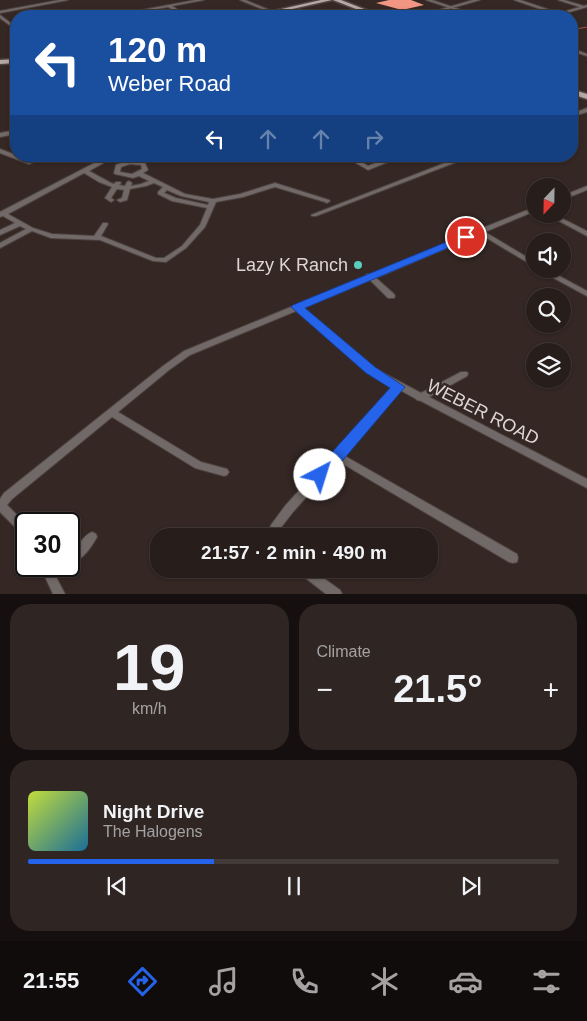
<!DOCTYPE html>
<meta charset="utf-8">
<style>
body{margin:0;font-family:Helvetica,sans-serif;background:#2f2624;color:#f1f3f6;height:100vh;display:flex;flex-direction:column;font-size:19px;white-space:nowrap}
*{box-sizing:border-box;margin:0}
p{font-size:16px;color:#a4a2a3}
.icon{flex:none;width:28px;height:28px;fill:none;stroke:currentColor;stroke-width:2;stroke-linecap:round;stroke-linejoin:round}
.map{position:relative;height:594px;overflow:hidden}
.side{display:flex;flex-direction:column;gap:10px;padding:10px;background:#15100f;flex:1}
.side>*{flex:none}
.hud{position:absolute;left:10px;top:10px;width:568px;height:152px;border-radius:20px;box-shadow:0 1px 4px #0004,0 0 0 1px #433b3a;background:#1a4fa0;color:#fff;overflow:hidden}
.needle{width:32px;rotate:202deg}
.tools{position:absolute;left:526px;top:178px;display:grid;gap:10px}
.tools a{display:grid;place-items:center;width:45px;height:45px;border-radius:50%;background:#271d1b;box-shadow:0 1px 4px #0004,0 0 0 1px #433b3a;font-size:25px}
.speed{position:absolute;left:15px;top:512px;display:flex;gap:10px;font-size:25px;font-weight:700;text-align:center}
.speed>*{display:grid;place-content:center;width:65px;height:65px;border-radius:50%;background:#271d1b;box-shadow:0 1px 4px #0004,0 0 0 1px #433b3a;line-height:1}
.speed .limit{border:2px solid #111;border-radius:8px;background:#fff;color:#111}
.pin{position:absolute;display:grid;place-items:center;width:42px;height:42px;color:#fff;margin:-21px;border:2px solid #fff;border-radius:50%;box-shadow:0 1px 5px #0007}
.me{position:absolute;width:55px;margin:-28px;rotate:40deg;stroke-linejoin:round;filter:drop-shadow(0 0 4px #0008)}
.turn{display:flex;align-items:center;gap:18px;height:105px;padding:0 15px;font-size:22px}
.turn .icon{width:65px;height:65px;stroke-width:2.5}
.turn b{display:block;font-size:35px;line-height:42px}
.lanes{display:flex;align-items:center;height:48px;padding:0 15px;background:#0003;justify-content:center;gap:25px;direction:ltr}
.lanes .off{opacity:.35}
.big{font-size:38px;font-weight:800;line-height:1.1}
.side .tile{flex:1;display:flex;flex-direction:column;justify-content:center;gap:8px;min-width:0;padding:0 18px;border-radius:20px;background:#2f2624}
.side .dial{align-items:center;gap:0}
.dial b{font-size:65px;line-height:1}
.song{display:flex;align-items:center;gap:15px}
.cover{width:60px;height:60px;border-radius:8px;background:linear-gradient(135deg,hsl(70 70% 55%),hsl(200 70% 35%))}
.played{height:5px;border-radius:2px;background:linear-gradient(90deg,#2563eb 35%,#433b3a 35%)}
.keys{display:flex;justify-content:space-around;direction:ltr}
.heat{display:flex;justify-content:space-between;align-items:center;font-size:28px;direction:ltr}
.side .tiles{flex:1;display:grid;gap:10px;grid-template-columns:1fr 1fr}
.tile:last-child{grid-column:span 2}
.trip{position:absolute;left:150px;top:528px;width:288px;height:50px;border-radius:20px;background:#271d1b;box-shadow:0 1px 4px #0004,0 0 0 1px #433b3a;font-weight:800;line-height:50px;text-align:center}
.tabs{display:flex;height:80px;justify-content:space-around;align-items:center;background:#100c0b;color:#a4a2a3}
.tabs .icon{width:35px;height:35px}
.tabs .active{color:#2563eb}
.tabs b{font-size:22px;color:#f1f3f6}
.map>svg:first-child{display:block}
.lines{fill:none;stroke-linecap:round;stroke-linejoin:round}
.stream{stroke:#a45140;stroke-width:1}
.building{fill:#f09682}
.minor-casing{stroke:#4f4340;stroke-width:2}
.tertiary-casing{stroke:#4f4340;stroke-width:2}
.primary-casing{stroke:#4f4340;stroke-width:3}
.minor{fill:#706967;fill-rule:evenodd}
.tertiary{fill:#706967;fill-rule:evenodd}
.primary{fill:#b5a7a4;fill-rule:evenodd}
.route{fill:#2563eb;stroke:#184099}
.poi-dot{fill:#59cebe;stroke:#342724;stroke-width:2}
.labels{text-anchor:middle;stroke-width:5;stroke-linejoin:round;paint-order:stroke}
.poi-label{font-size:18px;fill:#dfd6d4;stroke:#342724;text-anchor:end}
.street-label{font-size:18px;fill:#dfd6d4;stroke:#342724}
</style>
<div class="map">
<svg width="587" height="594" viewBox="0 0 587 594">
<rect width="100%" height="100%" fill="#342724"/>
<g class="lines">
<path class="stream" d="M571,30L587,27"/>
</g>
<path class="building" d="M389,0H411L424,5L402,10L376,3Z"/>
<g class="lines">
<defs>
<g id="minor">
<path d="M60,0H68L0,13V11Z"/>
<path d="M196,0H204L172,6L188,16H184L168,7L116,16H109Z"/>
<path d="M240,0H245L284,16H279Z"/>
<path d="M426,0H432L479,16H474Z"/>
<path d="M514,0H520L559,13L580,7L558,0H564L584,6L587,5V7L556,16L554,15L555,14Z"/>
<path d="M0,15L16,27V30L0,18Z"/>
<path d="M571,48L587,54V56L571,51Z"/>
<path d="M587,108V112L571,117V114Z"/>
<path d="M16,130V134L0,137V133Z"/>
<path d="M0,149L29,160L38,156H46L29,164L0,153Z"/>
<path d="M108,156H116L89,171L111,183L114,184L116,182H120L121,183L119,185L125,186L127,182L129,181L132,183L131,186L141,184L149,181L139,176L133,178L115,174L114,173L116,165L130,160L145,163L148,170L143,173L185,194L213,199L240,194L275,183L329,200L330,201L327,203L325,202L275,187L243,197L216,202L205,227L186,248L166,262L153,261L100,240L51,238L32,231L0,248V243L26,229L20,226L0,235V230L15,223L3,216L0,217V212ZM130,164L141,165L142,169L132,174L120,172L121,167ZM84,173L99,182L112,187L105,198L111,202L114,200L111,198L117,189L124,190L122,198L117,200L120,202L127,200L130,189L146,186L154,183L163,187L158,192V194L172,201L207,208L200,225L182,246L164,258H156L101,236L108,224L107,223H103L94,236L52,234L33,228L8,214ZM167,190L181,196L209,202L208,205L176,198L164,193Z"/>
<path d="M344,156H352L368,166L394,156H403L368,170Z"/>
<path d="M463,156H472L316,216H312L311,215Z"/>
<path d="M587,186V190L562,200V196Z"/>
<path d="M535,207V211L485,232L535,262V267L480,234L376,278L394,294L395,296L394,298H388L370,280L303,308L374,368L421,393L461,372H467L468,374L467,376L429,397L587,479V488L421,401L417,400L416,399L400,390L343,455L517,554L518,558L517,562L513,563L509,562L338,461L293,512L279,530L277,536H267L271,525L285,506L393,387L368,372L296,311L190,355L169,370L118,412L201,462L227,469L229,472L227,475L224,476L195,468L112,417L12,499L7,505L26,524V536L22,534L0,512V499L4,493L163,366L184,351L366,276L367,274H371L476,231L477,230L480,229Z"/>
<path d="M546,214H553L587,231V236Z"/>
<path d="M537,269H546L587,291V296Z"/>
<path d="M92,532L96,534L97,537C91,548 81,561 69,565V554C78,548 82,536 92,532Z"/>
<path d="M40,566H64L63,570L55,575L65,594H53Z"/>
<path d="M298,569H311L340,590L342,594H326L299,573Z"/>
</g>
<path id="tertiary" d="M473,0H480L424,16H418Z"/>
<g id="primary">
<path d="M321,0H332L261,16H251Z"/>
<path d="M333,0H341L382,16H374Z"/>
<path d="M16,59V63L0,64V60Z"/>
<path d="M571,89L587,94V99L571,94Z"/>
</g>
</defs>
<use href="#minor" class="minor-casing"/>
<use href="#tertiary" class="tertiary-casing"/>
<use href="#primary" class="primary-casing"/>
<use href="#minor" class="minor"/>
<use href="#tertiary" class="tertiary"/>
<use href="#primary" class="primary"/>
</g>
<path class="route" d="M466,234L469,235V239L305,308L375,367L405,387L326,480L320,481L315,480L313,475L315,471L390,388L366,373L291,307L293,305Z"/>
<circle class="poi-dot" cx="358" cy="265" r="5"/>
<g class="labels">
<g class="poi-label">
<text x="348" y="271">Lazy K Ranch</text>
</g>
<g class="street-label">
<text transform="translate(483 412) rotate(27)" y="6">WEBER ROAD</text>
</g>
</g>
</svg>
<div class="tools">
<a><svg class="needle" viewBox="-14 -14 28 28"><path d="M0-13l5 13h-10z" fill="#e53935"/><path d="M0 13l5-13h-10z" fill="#a4a2a3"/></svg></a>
<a><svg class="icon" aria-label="sound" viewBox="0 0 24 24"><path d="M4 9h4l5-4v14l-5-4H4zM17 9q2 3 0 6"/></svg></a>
<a><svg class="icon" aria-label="search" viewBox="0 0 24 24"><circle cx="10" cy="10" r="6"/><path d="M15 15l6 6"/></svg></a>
<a><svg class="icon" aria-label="layers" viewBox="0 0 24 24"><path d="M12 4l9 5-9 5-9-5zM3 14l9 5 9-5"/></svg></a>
</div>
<div class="speed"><div class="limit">30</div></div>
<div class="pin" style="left:466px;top:237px;background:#d93025"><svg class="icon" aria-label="arrive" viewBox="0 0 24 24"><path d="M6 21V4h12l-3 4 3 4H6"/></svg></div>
<svg class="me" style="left:320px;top:475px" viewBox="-20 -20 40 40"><circle r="19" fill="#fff"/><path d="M0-13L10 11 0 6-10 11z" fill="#2563eb"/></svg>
<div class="trip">21:57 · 2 min · 490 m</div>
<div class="hud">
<div class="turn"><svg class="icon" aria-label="left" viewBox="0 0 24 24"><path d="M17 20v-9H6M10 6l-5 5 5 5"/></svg><div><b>120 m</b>Weber Road</div></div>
<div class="lanes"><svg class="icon" aria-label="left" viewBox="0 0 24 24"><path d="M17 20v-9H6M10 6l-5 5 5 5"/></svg><svg class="icon off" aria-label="ahead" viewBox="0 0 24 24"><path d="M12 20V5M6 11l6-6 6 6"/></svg><svg class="icon off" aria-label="ahead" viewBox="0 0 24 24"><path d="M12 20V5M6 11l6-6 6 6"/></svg><svg class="icon off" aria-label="right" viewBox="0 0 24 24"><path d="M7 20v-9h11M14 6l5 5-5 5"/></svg></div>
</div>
</div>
<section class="side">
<div class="tiles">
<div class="tile dial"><b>19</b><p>km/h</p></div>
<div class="tile"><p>Climate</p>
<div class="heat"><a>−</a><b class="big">21.5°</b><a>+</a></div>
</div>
<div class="tile">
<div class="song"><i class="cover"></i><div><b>Night Drive</b><p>The Halogens</p></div></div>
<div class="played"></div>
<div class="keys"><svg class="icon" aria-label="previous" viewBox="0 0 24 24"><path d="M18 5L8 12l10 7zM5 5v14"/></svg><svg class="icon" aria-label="pause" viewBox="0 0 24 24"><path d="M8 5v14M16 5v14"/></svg><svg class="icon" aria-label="next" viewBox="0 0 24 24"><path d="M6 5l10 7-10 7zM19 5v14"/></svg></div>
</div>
</div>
</section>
<nav class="tabs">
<b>21:55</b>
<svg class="icon active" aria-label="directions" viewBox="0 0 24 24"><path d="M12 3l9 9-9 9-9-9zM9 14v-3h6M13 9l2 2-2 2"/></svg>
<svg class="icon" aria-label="music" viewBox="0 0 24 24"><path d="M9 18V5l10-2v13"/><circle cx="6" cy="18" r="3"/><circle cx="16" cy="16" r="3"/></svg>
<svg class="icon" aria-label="phone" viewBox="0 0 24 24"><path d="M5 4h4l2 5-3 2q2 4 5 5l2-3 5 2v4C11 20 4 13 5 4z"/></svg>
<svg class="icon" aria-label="climate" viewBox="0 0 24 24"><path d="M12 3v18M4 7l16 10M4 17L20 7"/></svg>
<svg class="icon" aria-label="car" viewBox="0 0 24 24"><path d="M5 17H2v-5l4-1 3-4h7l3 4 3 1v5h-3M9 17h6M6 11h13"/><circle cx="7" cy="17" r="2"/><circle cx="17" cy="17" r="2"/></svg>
<svg class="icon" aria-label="filters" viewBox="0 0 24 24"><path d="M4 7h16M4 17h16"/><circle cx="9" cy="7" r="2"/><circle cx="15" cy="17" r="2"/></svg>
</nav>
